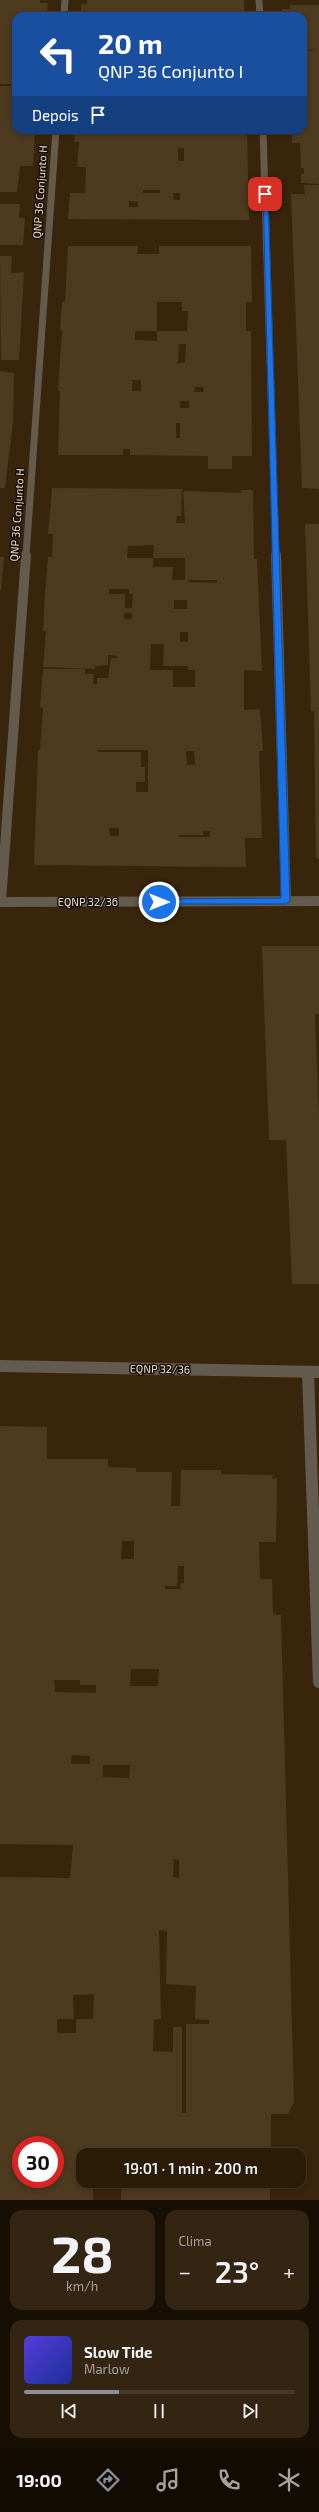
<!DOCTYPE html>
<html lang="pt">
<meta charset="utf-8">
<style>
body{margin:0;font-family:"Exo 2",sans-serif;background:#332512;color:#f1f3f6;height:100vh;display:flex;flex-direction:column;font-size:15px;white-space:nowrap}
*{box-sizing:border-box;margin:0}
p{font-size:13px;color:#a6a19c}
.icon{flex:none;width:22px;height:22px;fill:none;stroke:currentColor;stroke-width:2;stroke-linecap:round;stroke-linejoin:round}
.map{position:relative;height:2200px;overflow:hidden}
.panel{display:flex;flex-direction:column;gap:10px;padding:10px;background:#180f04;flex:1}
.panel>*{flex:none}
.top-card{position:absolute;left:12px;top:12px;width:295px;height:122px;border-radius:12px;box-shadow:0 2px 6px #0003,0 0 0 1px #473a29;background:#1a4fa0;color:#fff;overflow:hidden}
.speed{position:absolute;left:12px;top:2136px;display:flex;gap:8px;font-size:20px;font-weight:700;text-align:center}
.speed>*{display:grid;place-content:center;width:52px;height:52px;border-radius:50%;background:#2b1c08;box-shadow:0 2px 6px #0003,0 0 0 1px #473a29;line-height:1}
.speed .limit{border:6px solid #d22;background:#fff;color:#111}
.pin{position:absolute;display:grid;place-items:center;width:34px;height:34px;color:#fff;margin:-17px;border-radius:8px;box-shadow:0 2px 6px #0006}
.me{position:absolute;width:44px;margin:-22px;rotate:90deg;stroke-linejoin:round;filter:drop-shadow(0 0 3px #0008)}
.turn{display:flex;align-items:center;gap:14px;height:84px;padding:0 20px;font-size:18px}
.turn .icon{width:52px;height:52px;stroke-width:2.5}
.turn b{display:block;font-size:28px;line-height:34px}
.then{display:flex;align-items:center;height:38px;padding:0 20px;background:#0003;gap:8px;font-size:15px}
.big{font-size:30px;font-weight:600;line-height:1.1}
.panel .card{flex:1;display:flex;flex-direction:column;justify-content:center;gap:6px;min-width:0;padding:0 14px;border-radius:12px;background:#332512}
.panel .dial{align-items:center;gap:0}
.dial b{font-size:52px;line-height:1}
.song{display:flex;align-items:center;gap:12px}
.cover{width:48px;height:48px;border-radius:6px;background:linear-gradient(135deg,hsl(250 70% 55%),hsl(230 70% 35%))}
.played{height:4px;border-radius:2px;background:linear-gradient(90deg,#8c9099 35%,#473a29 35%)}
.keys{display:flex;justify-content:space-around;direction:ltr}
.heat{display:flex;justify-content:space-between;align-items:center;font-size:22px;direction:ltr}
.panel .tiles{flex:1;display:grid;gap:10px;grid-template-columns:1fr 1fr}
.card:last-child{grid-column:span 2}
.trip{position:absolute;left:76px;top:2148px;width:230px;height:40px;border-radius:12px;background:#2b1c08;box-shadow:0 2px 6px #0003,0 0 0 1px #473a29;font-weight:600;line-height:40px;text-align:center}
.tab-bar{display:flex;height:64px;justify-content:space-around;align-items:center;background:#110b03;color:#a6a19c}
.tab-bar .icon{width:28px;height:28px}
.tab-bar .selected{color:#8c9099}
.tab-bar b{font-size:18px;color:#f1f3f6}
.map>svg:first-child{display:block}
.building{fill:#4d3a1f;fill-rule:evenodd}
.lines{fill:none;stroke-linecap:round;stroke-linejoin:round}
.street-far2{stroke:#625b4e;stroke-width:7}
.street-far1{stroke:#625b4e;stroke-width:10}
.street{stroke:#625b4e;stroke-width:12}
.route{fill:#1a73e8;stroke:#114b97}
.labels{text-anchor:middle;stroke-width:3;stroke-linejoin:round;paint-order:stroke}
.street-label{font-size:11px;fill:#e8dacc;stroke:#191006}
</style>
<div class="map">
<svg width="319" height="2200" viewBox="0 0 319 2200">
<rect width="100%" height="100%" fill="#39250b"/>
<g class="building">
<path d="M0,0H40V3H48L47,16H16V84H0Z"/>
<path d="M87,0H244L245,16H81V4H87Z"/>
<path d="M290,5H319V184L301,183V174H304V168H301L300,143H292V130H303V51H316L303,49V16H282V9H290Z"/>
<path d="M0,86H16V130H35L33,166H20L17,192H0Z"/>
<path d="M75,130H247L249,220L68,219L70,193H85L86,167H77L79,142H74ZM178,148H184V161H178ZM143,190H160V193H143ZM173,193H180V200H174ZM129,201L138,202V207H129Z"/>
<path d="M304,185H319V489L302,488L291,194H305Z"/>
<path d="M0,204H20L19,218H25L23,245H0Z"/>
<path d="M68,246H138L137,254H159V246H251L252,302H246V331H251L252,456H232V469H208V456L130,455V449H123V455H58L60,391H58L62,330H60L62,302H65ZM157,302H182V311H188L187,331H157V341L135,340V331H157ZM179,344H186L185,362L176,364L178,362ZM129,380H141V391H132L133,381ZM195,387H204L203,392H194ZM180,401H189V408H180ZM176,423H180V438H176Z"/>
<path d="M0,256H12L11,273L24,272L19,360H1Z"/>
<path d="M0,371L14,373L13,422L5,488H0Z"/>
<path d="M52,488L182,489L181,516H177L176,523H185L183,491L241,493V490H253L254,559H257L262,671L244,670V710L260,709L263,751H259L262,838H245L246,867L34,865L38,750H40L43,708L40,707L43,669H85V674H94L93,684H97V678H108L111,658H117L118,656L108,655V665L95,666V669L43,667L46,631H43L45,594L48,557H52L53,534H48ZM154,545L153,558H185V580H172L173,567H153V558H127L128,546ZM189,580H217V583L188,582ZM109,589H129V594H133L132,608H125V594H109ZM174,600H187V609H174ZM124,613H132V619H124ZM180,632H188V642H180ZM151,644H164L163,666H188V670H195V687H173V670H150ZM97,750H148V792H136V782H145V767H141V752H98ZM186,751H194L195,765H187ZM109,828H119V836H110ZM203,831H210V837H179V835H203Z"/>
<path d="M305,524H319V859L316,858L314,711H311Z"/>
<path d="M0,557H4L1,590H0Z"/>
<path d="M262,946H319V1014H315V1016L319,1118V1284H292L286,1140H269Z"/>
<path d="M0,1426L47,1427V1459H108V1467L136,1468V1472H172L171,1506H180L181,1470H221V1474L273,1475L272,1479L277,1478L276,1542H259L260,1579H272L273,1614L281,1615L294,2102L288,2114H271V2155H122V2149L94,2150V2155H83V2181H93V2200H0V1877L70,1878L73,1845L0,1844ZM122,1541H134V1559H121ZM178,1566H184V1583L180,1584L181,1589H165V1586H177ZM131,1669H159L158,1686H130ZM54,1680H80V1685H96V1693L55,1692ZM72,1755L90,1756V1764H71ZM103,1765H130L129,1778L103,1777ZM174,1859L179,1860V1878L173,1877ZM159,1930L167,1931L166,1984L196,1986L195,2019L209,2020V2024H186V2113H182V2027H173V2052L153,2051L154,2020L161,2019ZM94,1994L93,2019H76V2033H57V2019H74L73,1995ZM21,2145H55V2179H21Z"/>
<path d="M122,2181H270V2200H121Z"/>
</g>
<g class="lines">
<g class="street-far2">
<path d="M259,0L260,16"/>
<path d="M64,16L65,0"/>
<path d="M263,130L276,556"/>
<path d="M26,556L56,130"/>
</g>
<g class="street-far1">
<path d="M276,555L286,901"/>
<path d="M0,902L319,901"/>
<path d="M1,902L26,555"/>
</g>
<g class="street">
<path d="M0,1366L319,1372"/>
<path d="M308,1372L319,1682"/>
</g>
</g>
<path class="route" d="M263,192L268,194L290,901L286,904H159L155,902L159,899L281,898Z"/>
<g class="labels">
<g class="street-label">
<text transform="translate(40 192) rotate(-86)" y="4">QNP 36 Conjunto H</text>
<text transform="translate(17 515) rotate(-86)" y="4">QNP 36 Conjunto H</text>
<text x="88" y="906">EQNP 32/36</text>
<text transform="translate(160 1369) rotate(1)" y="4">EQNP 32/36</text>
</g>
</g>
</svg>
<div class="speed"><div class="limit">30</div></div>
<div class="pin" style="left:265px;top:194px;background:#d93025"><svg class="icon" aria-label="arrive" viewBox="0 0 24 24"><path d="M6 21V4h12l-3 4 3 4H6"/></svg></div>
<svg class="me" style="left:159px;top:902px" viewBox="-20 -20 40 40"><circle r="17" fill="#1a73e8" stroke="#fff" stroke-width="3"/><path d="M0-11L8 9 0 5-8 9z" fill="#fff"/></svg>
<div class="trip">19:01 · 1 min · 200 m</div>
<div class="top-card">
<div class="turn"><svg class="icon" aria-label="left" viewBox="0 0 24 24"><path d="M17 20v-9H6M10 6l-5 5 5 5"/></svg><div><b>20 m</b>QNP 36 Conjunto I</div></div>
<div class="then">Depois<svg class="icon" aria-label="arrive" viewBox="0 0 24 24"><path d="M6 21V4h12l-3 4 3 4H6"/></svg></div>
</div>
</div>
<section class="panel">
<div class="tiles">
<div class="card dial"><b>28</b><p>km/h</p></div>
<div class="card"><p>Clima</p>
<div class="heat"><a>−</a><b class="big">23°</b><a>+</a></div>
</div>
<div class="card">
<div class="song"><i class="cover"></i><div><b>Slow Tide</b><p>Marlow</p></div></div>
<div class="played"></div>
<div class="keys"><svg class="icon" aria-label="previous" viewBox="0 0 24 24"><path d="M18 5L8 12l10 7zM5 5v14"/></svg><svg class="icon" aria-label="pause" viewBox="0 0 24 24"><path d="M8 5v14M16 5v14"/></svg><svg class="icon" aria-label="next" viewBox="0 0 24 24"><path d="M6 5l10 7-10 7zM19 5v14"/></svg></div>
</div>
</div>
</section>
<nav class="tab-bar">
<b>19:00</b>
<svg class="icon selected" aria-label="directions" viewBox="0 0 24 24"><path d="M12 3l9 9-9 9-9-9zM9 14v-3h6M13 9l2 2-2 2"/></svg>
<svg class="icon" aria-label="music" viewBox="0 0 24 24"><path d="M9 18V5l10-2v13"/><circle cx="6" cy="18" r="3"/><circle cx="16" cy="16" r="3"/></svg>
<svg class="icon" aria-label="phone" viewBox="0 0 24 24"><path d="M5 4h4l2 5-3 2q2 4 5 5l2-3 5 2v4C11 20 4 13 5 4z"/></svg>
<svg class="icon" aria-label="climate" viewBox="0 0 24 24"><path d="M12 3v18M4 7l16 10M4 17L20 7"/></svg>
</nav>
